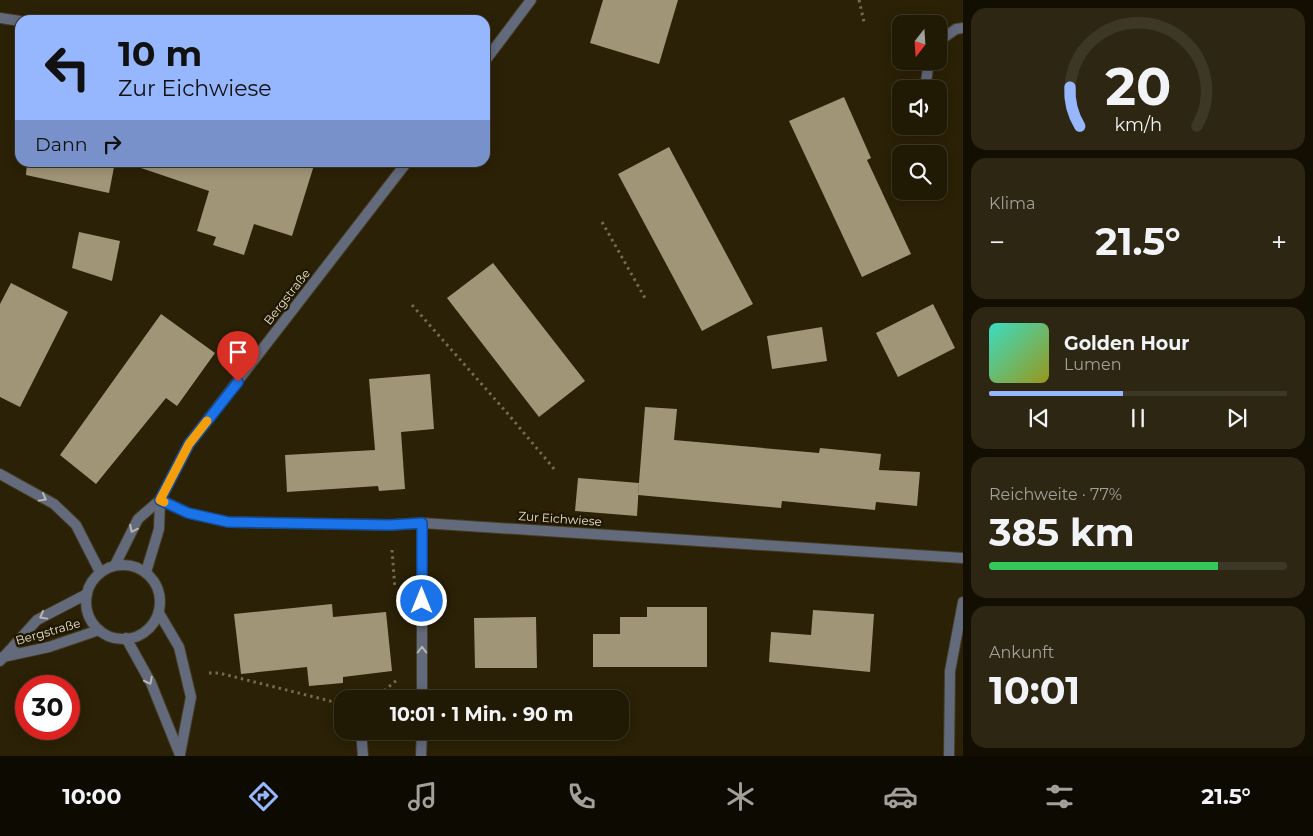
<!DOCTYPE html>
<html lang="de">
<meta charset="utf-8">
<style>
body{margin:0;font-family:Montserrat,sans-serif;background:#2d2613;color:#f1f3f6;height:100vh;display:flex;flex-direction:column;font-size:19px;white-space:nowrap}
*{box-sizing:border-box;margin:0}
p{font-size:16px;color:#a2a09a}
.icon{flex:none;width:28px;height:28px;fill:none;stroke:currentColor;stroke-width:2;stroke-linecap:round;stroke-linejoin:round}
.map{position:relative;flex:1;overflow:hidden}
.drawer{display:flex;flex-direction:column;gap:8px;padding:8px;background:#120e02;width:350px}
.drawer>*{flex:none}
.top-card{position:absolute;left:15px;top:15px;width:475px;height:152px;border-radius:15px;box-shadow:0 2px 12px #0003,0 0 0 1px #3d3826;background:#96b6fd;color:#111;overflow:hidden}
.needle{width:32px;rotate:197deg}
.controls{position:absolute;left:892px;top:15px;display:grid;gap:10px}
.controls a{display:grid;place-items:center;width:55px;height:55px;border-radius:10px;background:#201904;box-shadow:0 2px 12px #0003,0 0 0 1px #3d3826;font-size:25px}
.speed{position:absolute;left:15px;top:675px;display:flex;gap:10px;font-size:25px;font-weight:700;text-align:center}
.speed>*{display:grid;place-content:center;width:65px;height:65px;border-radius:50%;background:#201904;box-shadow:0 2px 12px #0003,0 0 0 1px #3d3826;line-height:1}
.speed .limit{border:8px solid #d22;background:#fff;color:#111}
.pin{position:absolute;display:grid;place-items:center;width:42px;height:42px;color:#fff;margin:-51px -21px;border-radius:50% 50% 50% 0;rotate:-45deg;box-shadow:0 0 5px #0007}
.pin .icon{rotate:45deg}
.me{position:absolute;width:55px;margin:-28px;rotate:0deg;stroke-linejoin:round;filter:drop-shadow(0 0 4px #0008)}
.turn{display:flex;align-items:center;gap:18px;height:105px;padding:0 20px;font-size:22px}
.turn .icon{width:65px;height:65px;stroke-width:2.5}
.turn b{display:block;font-size:35px;line-height:42px}
.then{display:flex;align-items:center;height:48px;padding:0 20px;background:#0003;gap:10px;font-size:19px}
.big{font-size:38px;font-weight:700;line-height:1.1}
.drawer .tile{flex:1;display:flex;flex-direction:column;justify-content:center;gap:8px;min-width:0;padding:0 18px;border-radius:15px;background:#2d2613}
.drawer .dial{align-items:center;gap:0}
.dial svg{height:130px;overflow:visible;fill:none;stroke:#3d3826;stroke-width:7;stroke-linecap:round;text-anchor:middle}
.dial text{fill:#f1f3f6;stroke:none}
.song{display:flex;align-items:center;gap:15px}
.cover{width:60px;height:60px;border-radius:8px;background:linear-gradient(135deg,hsl(170 70% 55%),hsl(60 70% 35%))}
.played{height:5px;border-radius:2px;background:linear-gradient(90deg,#96b6fd 45%,#3d3826 45%)}
.keys{display:flex;justify-content:space-around;direction:ltr}
.heat{display:flex;justify-content:space-between;align-items:center;font-size:28px;direction:ltr}
.charge{height:8px;border-radius:4px;background:linear-gradient(90deg,#34c759 77%,#3d3826 0)}
.trip{position:absolute;left:334px;top:690px;width:295px;height:50px;border-radius:15px;background:#201904;box-shadow:0 2px 12px #0003,0 0 0 1px #3d3826;font-weight:700;line-height:50px;text-align:center}
.tabs{display:flex;height:80px;justify-content:space-around;align-items:center;background:#0d0a02;color:#a2a09a}
.tabs .icon{width:35px;height:35px}
.tabs .selected{color:#96b6fd}
.tabs b{font-size:22px;color:#f1f3f6}
main{display:flex;flex:1;min-height:0}
.map>svg:first-child{display:block}
.building{fill:#a19577}
.lines{fill:none;stroke-linecap:round;stroke-linejoin:round}
.lane-casing{stroke:#453c22;stroke-width:12}
.street-casing{stroke:#453c22;stroke-width:12}
.path{stroke:#736b54;stroke-width:3;stroke-dasharray:2.5 4;stroke-linecap:butt}
.lane{stroke:#626a7c;stroke-width:10}
.street{stroke:#626a7c;stroke-width:10}
.oneway{stroke:#b8b7b3}
.route-casing{stroke:#114b97;stroke-width:12}
.route{stroke:#1a73e8;stroke-width:9}
.slow{stroke:#f59e0b;stroke-width:9}
.labels{text-anchor:middle;stroke-width:5;stroke-linejoin:round;paint-order:stroke}
.street-label{font-size:12px;fill:#e6e0d0;stroke:#211800}
</style>
<main>
<div class="map">
<svg width="963" height="756" viewBox="0 0 963 756">
<rect width="100%" height="100%" fill="#2b2106"/>
<g class="building">
<path d="M603,0H678L659,64L590,43Z"/>
<path d="M844,97L871,158L867,160L911,254L862,277L789,121Z"/>
<path d="M669,147L753,304L702,331L618,174Z"/>
<path d="M27,162H115L109,193L26,175Z"/>
<path d="M142,162H315L292,236L254,224L244,255L213,245L216,237L197,231L209,191L141,168Z"/>
<path d="M79,232L120,241L112,281L72,268Z"/>
<path d="M493,263L585,381L539,417L447,298Z"/>
<path d="M11,283L68,312L20,407L0,397V304Z"/>
<path d="M933,304L955,348L898,377L876,333Z"/>
<path d="M161,314L215,353L177,406L166,398L96,484L60,455Z"/>
<path d="M822,327L827,361L772,369L767,336Z"/>
<path d="M430,374L434,429L401,432L405,489L379,491L378,486L287,492L285,455L375,450L369,379Z"/>
<path d="M645,407L677,409L674,440L819,453L820,448L881,454L879,470L920,472L917,506L876,502L875,510L782,501L781,508L638,495Z"/>
<path d="M578,478L639,483L637,516L575,511Z"/>
<path d="M332,604L333,617L386,612L392,671L343,677V683L309,686L307,667L241,674L234,614Z"/>
<path d="M647,607H707V667H593V634H620V617H647Z"/>
<path d="M813,610L874,614L870,672L769,662L771,632L811,635Z"/>
<path d="M536,617L537,668H475L474,618Z"/>
</g>
<g class="lines">
<defs>
<g id="lane">
<path d="M939,41L956,29L963,28"/>
<path d="M925,89L929,61"/>
</g>
<g id="street">
<path d="M0,18L20,21"/>
<path d="M485,61L531,0"/>
<path d="M0,474L54,504L76,525L100,572"/>
<path d="M160,500L188,513L228,522L391,525L422,523L963,558"/>
<path d="M115,565L138,519L160,500L189,444L407,162"/>
<circle cx="123" cy="602" r="37"/>
<path d="M146,572L159,529L160,500"/>
<path d="M159,613L179,647L191,697L180,754"/>
<path d="M126,638L151,683L180,755"/>
<path d="M3,657L49,647L99,630"/>
<path d="M0,661L37,620L87,594"/>
<path d="M422,699V523"/>
<path d="M361,731L363,756"/>
<path d="M421,756L422,731"/>
<path d="M949,756L950,671L963,602"/>
</g>
</defs>
<use href="#lane" class="lane-casing"/>
<use href="#street" class="street-casing"/>
<g class="path">
<path d="M859,0L864,22"/>
<path d="M602,222L645,298"/>
<path d="M412,305L508,414L555,470"/>
<path d="M392,550L395,589"/>
<path d="M209,673H219L342,704"/>
<path d="M374,699L397,680"/>
</g>
<use href="#lane" class="lane"/>
<use href="#street" class="street"/>
</g>
<defs><path id="oneway-chevron" d="M-2-3.5L2.5 0L-2 3.5" fill="none" stroke-width="1.6" stroke-linecap="round" stroke-linejoin="round" transform="scale(1.25)"/></defs>
<g class="oneway">
<use href="#oneway-chevron" transform="translate(43 498) rotate(29)"/>
<use href="#oneway-chevron" transform="translate(133 529) rotate(116)"/>
<use href="#oneway-chevron" transform="translate(43 616) rotate(151)"/>
<use href="#oneway-chevron" transform="translate(422 650) rotate(-90)"/>
<use href="#oneway-chevron" transform="translate(149 681) rotate(63)"/>
</g>
<g class="lines">
<defs>
<path id="route" d="M238,382L189,444L160,500L188,513L228,522L390,525L422,523V601"/>
</defs>
<use href="#route" class="route-casing"/>
<use href="#route" class="route"/>
<path class="slow" d="M164,502L160,500L189,444L207,421"/>
</g>
<g class="labels">
<g class="street-label">
<text transform="translate(287 297) rotate(-52)" y="4">Bergstraße</text>
<text transform="translate(560 519) rotate(4)" y="4">Zur Eichwiese</text>
<text transform="translate(48 632) rotate(-16)" y="4">Bergstraße</text>
</g>
</g>
</svg>
<div class="controls">
<a><svg class="needle" viewBox="-14 -14 28 28"><path d="M0-13l5 13h-10z" fill="#e53935"/><path d="M0 13l5-13h-10z" fill="#a2a09a"/></svg></a>
<a><svg class="icon" aria-label="sound" viewBox="0 0 24 24"><path d="M4 9h4l5-4v14l-5-4H4zM17 9q2 3 0 6"/></svg></a>
<a><svg class="icon" aria-label="search" viewBox="0 0 24 24"><circle cx="10" cy="10" r="6"/><path d="M15 15l6 6"/></svg></a>
</div>
<div class="speed"><div class="limit">30</div></div>
<div class="pin" style="left:238px;top:382px;background:#d93025"><svg class="icon" aria-label="arrive" viewBox="0 0 24 24"><path d="M6 21V4h12l-3 4 3 4H6"/></svg></div>
<svg class="me" style="left:422px;top:601px" viewBox="-20 -20 40 40"><circle r="17" fill="#1a73e8" stroke="#fff" stroke-width="3"/><path d="M0-11L8 9 0 5-8 9z" fill="#fff"/></svg>
<div class="trip">10:01 · 1 Min. · 90 m</div>
<div class="top-card">
<div class="turn"><svg class="icon" aria-label="left" viewBox="0 0 24 24"><path d="M17 20v-9H6M10 6l-5 5 5 5"/></svg><div><b>10 m</b>Zur Eichwiese</div></div>
<div class="then">Dann<svg class="icon" aria-label="right" viewBox="0 0 24 24"><path d="M7 20v-9h11M14 6l5 5-5 5"/></svg></div>
</div>
</div>
<section class="drawer">
<div class="tile dial"><svg viewBox="0 0 100 80">
<path d="M14 69A42 42 0 1 1 86 69"/>
<path d="M14 69A42 42 0 0 1 8 45" stroke="#96b6fd"/>
<text x="50" y="56" font-size="32" font-weight="700">20</text>
<text x="50" y="72" font-size="11">km/h</text>
</svg></div>
<div class="tile"><p>Klima</p>
<div class="heat"><a>−</a><b class="big">21.5°</b><a>+</a></div>
</div>
<div class="tile">
<div class="song"><i class="cover"></i><div><b>Golden Hour</b><p>Lumen</p></div></div>
<div class="played"></div>
<div class="keys"><svg class="icon" aria-label="previous" viewBox="0 0 24 24"><path d="M18 5L8 12l10 7zM5 5v14"/></svg><svg class="icon" aria-label="pause" viewBox="0 0 24 24"><path d="M8 5v14M16 5v14"/></svg><svg class="icon" aria-label="next" viewBox="0 0 24 24"><path d="M6 5l10 7-10 7zM19 5v14"/></svg></div>
</div>
<div class="tile"><p>Reichweite · 77%</p><b class="big">385 km</b><div class="charge"></div></div>
<div class="tile"><p>Ankunft</p><b class="big">10:01</b></div>
</section>
</main>
<nav class="tabs">
<b>10:00</b>
<svg class="icon selected" aria-label="directions" viewBox="0 0 24 24"><path d="M12 3l9 9-9 9-9-9zM9 14v-3h6M13 9l2 2-2 2"/></svg>
<svg class="icon" aria-label="music" viewBox="0 0 24 24"><path d="M9 18V5l10-2v13"/><circle cx="6" cy="18" r="3"/><circle cx="16" cy="16" r="3"/></svg>
<svg class="icon" aria-label="phone" viewBox="0 0 24 24"><path d="M5 4h4l2 5-3 2q2 4 5 5l2-3 5 2v4C11 20 4 13 5 4z"/></svg>
<svg class="icon" aria-label="climate" viewBox="0 0 24 24"><path d="M12 3v18M4 7l16 10M4 17L20 7"/></svg>
<svg class="icon" aria-label="car" viewBox="0 0 24 24"><path d="M5 17H2v-5l4-1 3-4h7l3 4 3 1v5h-3M9 17h6M6 11h13"/><circle cx="7" cy="17" r="2"/><circle cx="17" cy="17" r="2"/></svg>
<svg class="icon" aria-label="filters" viewBox="0 0 24 24"><path d="M4 7h16M4 17h16"/><circle cx="9" cy="7" r="2"/><circle cx="15" cy="17" r="2"/></svg>
<b>21.5°</b>
</nav>
